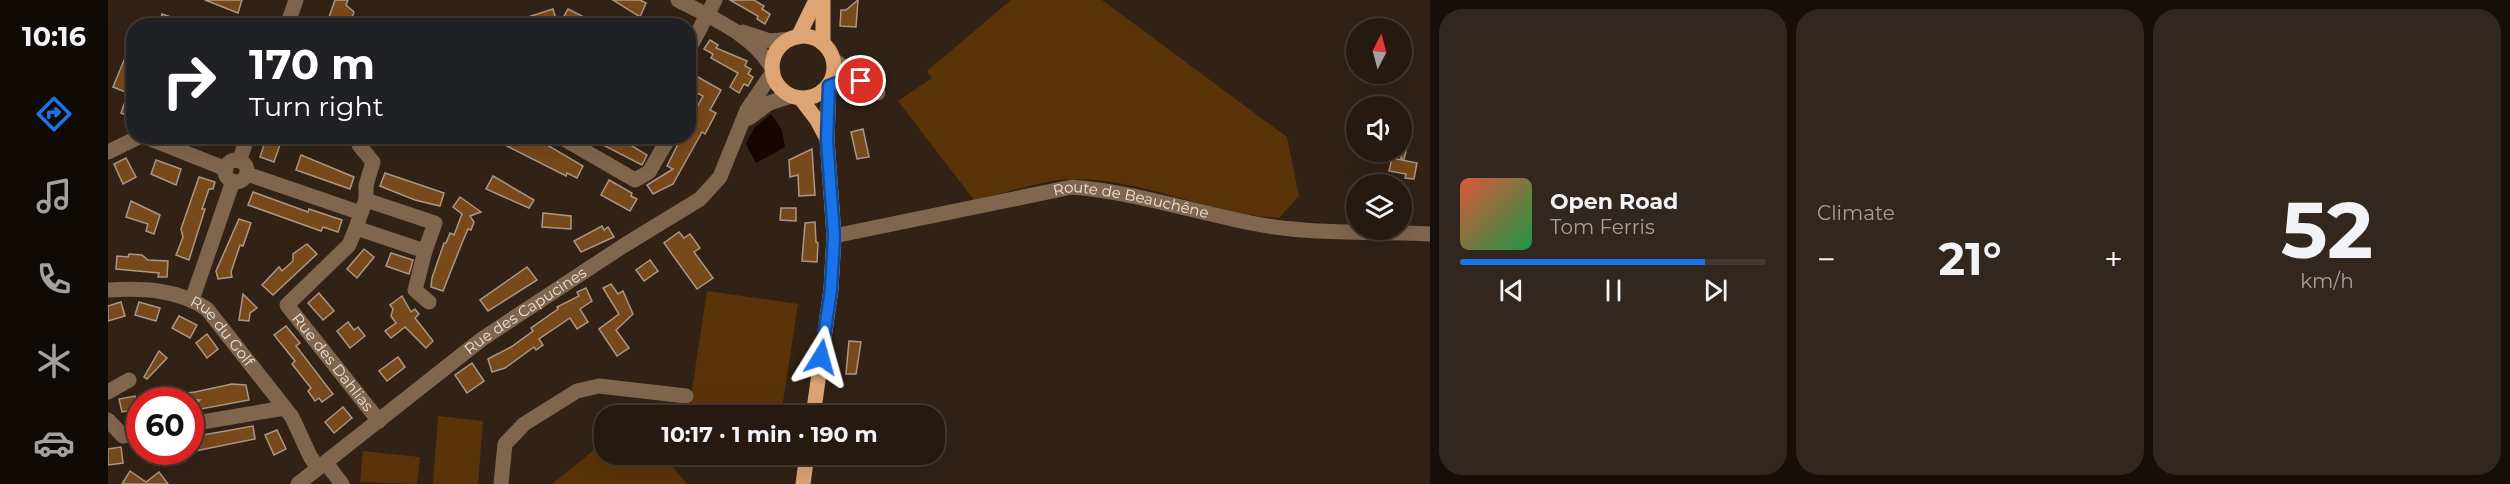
<!DOCTYPE html>
<meta charset="utf-8">
<style>
body{margin:0;font-family:Montserrat,sans-serif;background:#32271e;color:#f1f3f6;height:100vh;display:flex;flex-direction:column;font-size:22px;white-space:nowrap}
*{box-sizing:border-box;margin:0}
p{font-size:20px;color:#a4a19f}
.icon{flex:none;width:33px;height:33px;fill:none;stroke:currentColor;stroke-width:2;stroke-linecap:round;stroke-linejoin:round}
.map{position:relative;flex:1;overflow:hidden}
.panel{display:flex;flex-direction:column;gap:9px;padding:9px;background:#150e09;width:1080px}
.panel>*{flex:none}
.hud{position:absolute;left:18px;top:18px;width:570px;height:126px;border-radius:24px;box-shadow:0 6px 24px #0002,0 0 0 2px #423830;background:#202124;color:#fff;overflow:hidden}
.needle{width:39px;rotate:6deg}
.tools{position:absolute;left:1238px;top:18px;display:grid;gap:12px}
.tools a{display:grid;place-items:center;width:66px;height:66px;border-radius:50%;background:#261a10;box-shadow:0 6px 24px #0002,0 0 0 2px #423830;font-size:30px}
.speed{position:absolute;left:18px;top:387px;display:flex;gap:12px;font-size:30px;font-weight:700;text-align:center}
.speed>*{display:grid;place-content:center;width:78px;height:78px;border-radius:50%;background:#261a10;box-shadow:0 6px 24px #0002,0 0 0 2px #423830;line-height:1}
.speed .limit{border:9px solid #d22;background:#fff;color:#111}
.pin{position:absolute;display:grid;place-items:center;width:51px;height:51px;color:#fff;margin:-26px;border:3px solid #fff;border-radius:50%;box-shadow:0 2px 6px #0007}
.me{position:absolute;width:66px;margin:-33px;rotate:8deg;stroke-linejoin:round;filter:drop-shadow(0 0 4px #0008)}
.turn{display:flex;align-items:center;gap:21px;height:126px;padding:0 24px;font-size:27px}
.turn .icon{width:78px;height:78px;stroke-width:2.5}
.turn b{display:block;font-size:42px;line-height:51px}
.big{font-size:45px;font-weight:700;line-height:1.1}
.panel .tile{flex:1;display:flex;flex-direction:column;justify-content:center;gap:9px;min-width:0;padding:0 21px;border-radius:24px;background:#32271e}
.panel .dial{align-items:center;gap:0}
.dial b{font-size:78px;line-height:1}
.song{display:flex;align-items:center;gap:18px}
.cover{width:72px;height:72px;border-radius:9px;background:linear-gradient(135deg,hsl(10 70% 55%),hsl(140 70% 35%))}
.played{height:6px;border-radius:3px;background:linear-gradient(90deg,#1a73e8 80%,#423830 80%)}
.keys{display:flex;justify-content:space-around;direction:ltr}
.heat{display:flex;justify-content:space-between;align-items:center;font-size:33px;direction:ltr}
.panel .tiles{flex:1;display:grid;gap:9px;grid-template-columns:repeat(3,1fr)}
.trip{position:absolute;left:486px;top:405px;width:351px;height:60px;border-radius:24px;background:#261a10;box-shadow:0 6px 24px #0002,0 0 0 2px #423830;font-weight:700;line-height:60px;text-align:center}
main{display:flex;flex:1;min-height:0}
.tabs{display:flex;flex-direction:column;width:108px;justify-content:space-around;align-items:center;background:#0f0a06;color:#a4a19f}
.tabs .icon{width:42px;height:42px}
.tabs .on{color:#1a73e8}
.tabs b{font-size:27px;color:#f1f3f6}
.map>svg:first-child{display:block}
.green{fill:#5b3309}
.water{fill:#170600}
.building{fill:#78491b;stroke:#ab9787;stroke-width:1.5}
.lines{fill:none;stroke-linecap:round;stroke-linejoin:round}
.minor{stroke:#81664f;stroke-width:15}
.major{stroke:#dea574;stroke-width:15}
.route-casing{stroke:#114b97;stroke-width:15}
.route{stroke:#1a73e8;stroke-width:10}
.labels{text-anchor:middle;stroke-width:6;stroke-linejoin:round;paint-order:stroke}
.street-label{font-size:15px;fill:#ede2d9;stroke:#322215}
</style>
<main>
<nav class="tabs">
<b>10:16</b>
<svg class="icon on" aria-label="directions" viewBox="0 0 24 24"><path d="M12 3l9 9-9 9-9-9zM9 14v-3h6M13 9l2 2-2 2"/></svg>
<svg class="icon" aria-label="music" viewBox="0 0 24 24"><path d="M9 18V5l10-2v13"/><circle cx="6" cy="18" r="3"/><circle cx="16" cy="16" r="3"/></svg>
<svg class="icon" aria-label="phone" viewBox="0 0 24 24"><path d="M5 4h4l2 5-3 2q2 4 5 5l2-3 5 2v4C11 20 4 13 5 4z"/></svg>
<svg class="icon" aria-label="climate" viewBox="0 0 24 24"><path d="M12 3v18M4 7l16 10M4 17L20 7"/></svg>
<svg class="icon" aria-label="car" viewBox="0 0 24 24"><path d="M5 17H2v-5l4-1 3-4h7l3 4 3 1v5h-3M9 17h6M6 11h13"/><circle cx="7" cy="17" r="2"/><circle cx="17" cy="17" r="2"/></svg>
</nav>
<div class="map">
<svg width="1322" height="484" viewBox="0 0 1322 484">
<rect width="100%" height="100%" fill="#322215"/>
<g class="green">
<path d="M903,0H994L1179,137L1191,196L1171,218C1100,214 1035,178 964,179C940,179 892,194 866,200L790,101L824,78L819,71Z"/>
<path d="M599,291L690,304L673,415L580,416Z"/>
<path d="M330,416L375,421L370,484H325Z"/>
<path d="M496,442V454L555,455L579,484H444Z"/>
<path d="M255,451L312,457L309,484L252,482Z"/>
</g>
<path class="water" d="M663,114L674,130L677,147L648,163L638,144L646,128Z"/>
<g class="building">
<path d="M97,0H134L130,13Z"/>
<path d="M227,0H240L238,5L246,12L241,26H230L220,20Z"/>
<path d="M505,0H532L538,3L532,17Z"/>
<path d="M622,0H646L656,6L654,9L662,14L657,24L649,19L650,16Z"/>
<path d="M750,0L748,27L732,26L733,10H738Z"/>
<path d="M445,9L450,26H423L420,17Z"/>
<path d="M460,9L478,18L474,26H464L454,20Z"/>
<path d="M54,14L83,24V26H51Z"/>
<path d="M602,40L610,45L608,48L639,61L637,66L643,69L640,74L645,77L640,86L636,84L631,93L622,87L630,73L603,58L605,54L596,49Z"/>
<path d="M24,41L26,42V118L13,113L20,93L5,87Z"/>
<path d="M590,77L613,90L602,110L608,113L597,134L594,132L565,184L545,194L539,185L565,169L559,166L574,136H580V128L586,117L584,116L595,96L583,90Z"/>
<path d="M755,129L761,157L749,159L743,132Z"/>
<path d="M1293,129H1304L1296,159H1293Z"/>
<path d="M159,136H175L166,162L152,157Z"/>
<path d="M397,136H424L475,166L469,178L459,173L458,176L393,143Z"/>
<path d="M497,136H508L539,155L534,165L493,144Z"/>
<path d="M704,149L707,195L691,196L690,175L682,177L681,160Z"/>
<path d="M193,155L246,177L242,189L188,170Z"/>
<path d="M18,158L28,177L15,184L6,164Z"/>
<path d="M1284,158L1309,163L1306,179L1297,178L1298,174L1281,171Z"/>
<path d="M48,160L73,169L68,185L43,174Z"/>
<path d="M277,173L336,193L332,206L307,200L272,186Z"/>
<path d="M385,176L426,200L421,208L378,189Z"/>
<path d="M91,177L107,182L105,189H101L94,209H97L81,260L68,255L75,237L73,229Z"/>
<path d="M501,180L524,193L523,196L529,199L522,211L493,195Z"/>
<path d="M145,192L200,212L201,209L234,220L230,232L215,227L213,231L140,205Z"/>
<path d="M352,197L373,212L362,216L366,222L363,230L360,229L354,243L335,291L323,287L324,278L336,243H338L342,233L346,235L354,214L345,207Z"/>
<path d="M23,201L52,215L46,234L38,231L40,224L18,217Z"/>
<path d="M673,208H688V221L672,220Z"/>
<path d="M435,213L463,216V229L434,227Z"/>
<path d="M131,219L143,223L135,246L132,245L123,272L124,277L110,279L108,271Z"/>
<path d="M707,222L708,242L710,243L709,262L694,261L697,223Z"/>
<path d="M494,226L496,230L500,227L506,237L473,252L466,241Z"/>
<path d="M571,232L576,238L582,234L592,248L586,252L605,278L589,289L556,243Z"/>
<path d="M199,244L209,254L165,295L154,285L171,267L174,271L185,261V254Z"/>
<path d="M256,249L266,257L249,278L239,269Z"/>
<path d="M283,253L305,260L301,274L278,266Z"/>
<path d="M21,254L34,255L40,260L60,261L59,277H50L51,273L8,269L9,256L20,257Z"/>
<path d="M542,260L550,271L536,281L528,270Z"/>
<path d="M419,267L429,280L380,311L372,300Z"/>
<path d="M503,284L510,294L515,291L525,314L508,330L521,348L509,356L491,329L511,314L495,288Z"/>
<path d="M478,288L484,301L472,309L480,322L469,329L462,318L431,339L435,345L428,350L426,347L397,368L384,372L380,359L403,347L425,331L423,328L450,309L449,307L471,296L469,292Z"/>
<path d="M211,293L226,311L215,320L200,303Z"/>
<path d="M135,294L149,308L142,313L141,321L131,320Z"/>
<path d="M294,296L303,312L307,309L311,314L307,318L325,341L318,348L297,327L283,338L277,331L288,323L283,316L285,309L282,305Z"/>
<path d="M13,302L17,316L0,321V306Z"/>
<path d="M31,302L52,308L48,321L27,315Z"/>
<path d="M71,316L89,325L82,338L64,328Z"/>
<path d="M240,322L246,330L250,327L257,336L242,348L229,331Z"/>
<path d="M178,326L192,343L188,346L225,394L214,402L211,398L207,401L200,391L203,388L184,364L187,361L166,335Z"/>
<path d="M99,334L110,349L99,358L88,343Z"/>
<path d="M741,341L753,342L748,374H738Z"/>
<path d="M51,351L59,358L39,379L36,377Z"/>
<path d="M290,357L297,367L279,381L271,371Z"/>
<path d="M364,363L376,381L359,393L347,375Z"/>
<path d="M124,384L138,385L141,400L93,409L88,404L92,400H32V396L61,391L62,395L87,392Z"/>
<path d="M27,396L30,409L14,412L11,399Z"/>
<path d="M235,407L244,418L226,433L217,422Z"/>
<path d="M145,426L147,439L82,452V435L95,433V435Z"/>
<path d="M169,430L178,449L166,455L157,435Z"/>
<path d="M13,447L15,463L0,465V449Z"/>
<path d="M55,452H75L77,461L57,465Z"/>
<path d="M22,471L38,482L51,472L60,484H14Z"/>
</g>
<g class="lines">
<g class="minor">
<path d="M570,0C604,18 644,34 664,68"/>
<path d="M179,26L188,0"/>
<path d="M635,32L662,41L684,39"/>
<path d="M580,51L607,0"/>
<path d="M726,60L770,93"/>
<path d="M641,118L661,103L683,96"/>
<path d="M35,136L118,169"/>
<path d="M451,136L527,180L541,172L562,136"/>
<path d="M251,145L265,162L258,185V200"/>
<path d="M0,152L33,136"/>
<circle cx="128" cy="171" r="11"/>
<path d="M131,161L140,136"/>
<path d="M139,174L253,213L248,228L317,251L327,223L258,200L253,213"/>
<path id="s1" d="M248,228L241,245L179,305L271,421"/>
<path id="s2" d="M726,236L964,187C1025,192 1083,211 1143,223C1201,235 1263,231 1322,234"/>
<path d="M317,251L307,290L321,302"/>
<path id="s3" d="M0,290C35,288 69,289 99,309L184,417L202,456L210,468"/>
<path d="M84,300L125,181"/>
<path d="M0,392L21,380"/>
<path d="M0,420L15,436L32,433"/>
<path d="M82,424L177,408"/>
<path d="M218,463L234,484"/>
<path id="s4" d="M190,484L374,339L515,246L592,199L612,177L639,110L665,72"/>
<path d="M393,484L397,444L416,424L469,391L491,386L578,396"/>
</g>
<g class="major">
<circle cx="695" cy="67" r="31"/>
<path d="M690,37L708,0"/>
<path d="M715,43V0"/>
<path d="M693,99L709,120L719,139"/>
<path d="M705,416L723,289L726,236L719,139L721,86"/>
<path d="M695,484L699,454"/>
</g>
</g>
<g class="lines">
<defs>
<path id="route" d="M713,357L723,289L726,236L719,140L721,86L737,80L753,81"/>
</defs>
<use href="#route" class="route-casing"/>
<use href="#route" class="route"/>
</g>
<g class="labels">
<g class="street-label">
<text dy="5" stroke="none"><textPath href="#s2" startOffset="303">Route de Beauchêne</textPath></text>
<text dy="5" stroke="none"><textPath href="#s4" startOffset="286">Rue des Capucines</textPath></text>
<text dy="5" stroke="none"><textPath href="#s3" startOffset="129">Rue du Golf</textPath></text>
<text dy="5" stroke="none"><textPath href="#s1" startOffset="178">Rue des Dahlias</textPath></text>
</g>
</g>
</svg>
<div class="tools">
<a><svg class="needle" viewBox="-14 -14 28 28"><path d="M0-13l5 13h-10z" fill="#e53935"/><path d="M0 13l5-13h-10z" fill="#a4a19f"/></svg></a>
<a><svg class="icon" aria-label="sound" viewBox="0 0 24 24"><path d="M4 9h4l5-4v14l-5-4H4zM17 9q2 3 0 6"/></svg></a>
<a><svg class="icon" aria-label="layers" viewBox="0 0 24 24"><path d="M12 4l9 5-9 5-9-5zM3 14l9 5 9-5"/></svg></a>
</div>
<div class="speed"><div class="limit">60</div></div>
<div class="pin" style="left:753px;top:81px;background:#d93025"><svg class="icon" aria-label="arrive" viewBox="0 0 24 24"><path d="M6 21V4h12l-3 4 3 4H6"/></svg></div>
<svg class="me" style="left:713px;top:357px" viewBox="-20 -20 40 40"><path d="M0-17L14 15 0 8-14 15z" fill="#1a73e8" stroke="#fff" stroke-width="4"/></svg>
<div class="trip">10:17 · 1 min · 190 m</div>
<div class="hud">
<div class="turn"><svg class="icon" aria-label="right" viewBox="0 0 24 24"><path d="M7 20v-9h11M14 6l5 5-5 5"/></svg><div><b>170 m</b>Turn right</div></div>
</div>
</div>
<section class="panel">
<div class="tiles">
<div class="tile">
<div class="song"><i class="cover"></i><div><b>Open Road</b><p>Tom Ferris</p></div></div>
<div class="played"></div>
<div class="keys"><svg class="icon" aria-label="previous" viewBox="0 0 24 24"><path d="M18 5L8 12l10 7zM5 5v14"/></svg><svg class="icon" aria-label="pause" viewBox="0 0 24 24"><path d="M8 5v14M16 5v14"/></svg><svg class="icon" aria-label="next" viewBox="0 0 24 24"><path d="M6 5l10 7-10 7zM19 5v14"/></svg></div>
</div>
<div class="tile"><p>Climate</p>
<div class="heat"><a>−</a><b class="big">21°</b><a>+</a></div>
</div>
<div class="tile dial"><b>52</b><p>km/h</p></div>
</div>
</section>
</main>
